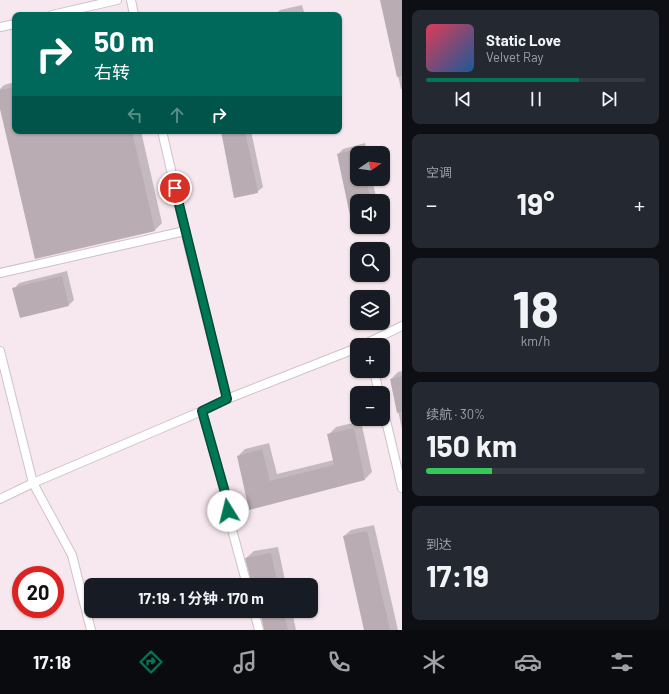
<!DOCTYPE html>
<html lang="zh">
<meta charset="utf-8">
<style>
body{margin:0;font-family:Barlow,"Noto Sans SC",sans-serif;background:#242831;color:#f1f3f6;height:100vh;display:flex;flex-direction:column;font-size:15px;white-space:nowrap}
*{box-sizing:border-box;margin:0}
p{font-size:13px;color:#9ea1a6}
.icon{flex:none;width:22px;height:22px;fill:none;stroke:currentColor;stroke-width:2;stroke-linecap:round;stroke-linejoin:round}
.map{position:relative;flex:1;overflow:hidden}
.details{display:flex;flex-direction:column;gap:10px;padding:10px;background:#0d0f14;width:267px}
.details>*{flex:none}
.guide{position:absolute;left:12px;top:12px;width:330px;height:122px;border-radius:8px;box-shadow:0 1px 3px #0004;background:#00695c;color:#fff;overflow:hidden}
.needle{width:26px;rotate:77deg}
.fabs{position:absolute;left:350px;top:146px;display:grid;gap:8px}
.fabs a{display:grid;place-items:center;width:40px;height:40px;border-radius:8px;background:#171b24;box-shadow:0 1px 3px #0004;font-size:20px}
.speed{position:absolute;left:12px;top:566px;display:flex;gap:8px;font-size:20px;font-weight:700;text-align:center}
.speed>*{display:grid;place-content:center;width:52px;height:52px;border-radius:50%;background:#171b24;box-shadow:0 1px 3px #0004;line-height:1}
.speed .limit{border:6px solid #d22;background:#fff;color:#111}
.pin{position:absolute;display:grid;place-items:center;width:34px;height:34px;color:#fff;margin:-17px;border:2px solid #fff;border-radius:50%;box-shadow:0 1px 4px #0007}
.me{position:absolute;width:44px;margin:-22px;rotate:351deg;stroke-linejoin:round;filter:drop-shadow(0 0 3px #0008)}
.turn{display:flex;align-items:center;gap:14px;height:84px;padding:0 16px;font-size:18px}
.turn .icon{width:52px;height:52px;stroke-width:2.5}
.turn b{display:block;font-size:28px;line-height:34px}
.lanes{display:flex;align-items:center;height:38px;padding:0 16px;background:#0003;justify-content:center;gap:20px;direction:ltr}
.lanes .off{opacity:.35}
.big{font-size:30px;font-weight:700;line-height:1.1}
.details .tile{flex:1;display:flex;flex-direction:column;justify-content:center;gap:6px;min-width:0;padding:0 14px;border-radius:8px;background:#242831}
.details .dial{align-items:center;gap:0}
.dial b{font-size:52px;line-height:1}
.song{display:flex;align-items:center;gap:12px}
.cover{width:48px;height:48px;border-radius:6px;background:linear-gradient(135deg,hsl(350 70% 55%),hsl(210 70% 35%))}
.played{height:4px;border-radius:2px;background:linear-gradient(90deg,#007754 70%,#363941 70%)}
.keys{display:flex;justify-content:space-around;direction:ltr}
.heat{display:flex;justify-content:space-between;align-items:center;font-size:22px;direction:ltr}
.charge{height:6px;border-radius:3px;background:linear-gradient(90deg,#34c759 30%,#363941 0)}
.trip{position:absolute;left:84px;top:578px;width:234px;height:40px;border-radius:8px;background:#171b24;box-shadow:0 1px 3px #0004;font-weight:700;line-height:40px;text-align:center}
.tabs{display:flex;height:64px;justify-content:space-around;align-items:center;background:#090b0e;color:#9ea1a6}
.tabs .icon{width:28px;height:28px}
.tabs .active{color:#007754}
.tabs b{font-size:18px;color:#f1f3f6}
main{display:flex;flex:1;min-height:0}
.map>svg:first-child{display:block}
.shadow{fill:#0003}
.building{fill:#b9acb3}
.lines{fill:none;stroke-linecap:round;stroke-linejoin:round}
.service-casing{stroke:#cfc1c8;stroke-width:10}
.service{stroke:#fff;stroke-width:8}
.route-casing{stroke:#004d37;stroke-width:10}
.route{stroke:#007754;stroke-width:7}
</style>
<main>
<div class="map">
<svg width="402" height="630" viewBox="0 0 402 630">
<rect width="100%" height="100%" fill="#f7e8f0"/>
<g class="shadow">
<path d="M381,0H402V89H401Z"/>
<path d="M302,5L305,15H275L280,10Z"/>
<path d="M15,82V131H141L162,223L155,230L35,258L0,104V89L4,85Z"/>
<path d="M222,131H251L263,187L257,192Z"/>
<path d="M365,143L367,153H357V179H372L377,201H357V227H358L354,228L338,154L343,149Z"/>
<path d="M67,271L74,300L69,305L14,289L19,283Z"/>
<path d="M402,371V429L391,379L398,372Z"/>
<path d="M361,421L372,472L365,479L250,509L238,456L245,449L269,443L277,474L334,460L329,434L336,427Z"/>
<path d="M374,525L398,630H365L344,536L351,530Z"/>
<path d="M278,547L286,585H253L246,558L254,551Z"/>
<path d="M261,611H292L296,630H265Z"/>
</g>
<g class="building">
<path d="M380,0H402V76L397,77Z"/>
<path d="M15,87V131H132L155,231L35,259L0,109V90Z"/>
<path d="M221,131H245L258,193L234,198Z"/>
<path d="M357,149V179H366L371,201H357V224L352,225L337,154Z"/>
<path d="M62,276L69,306L20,318L12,288Z"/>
<path d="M402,376V412L397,413L390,379Z"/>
<path d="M354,428L365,480L249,510L237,456L262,449L270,481L334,465L327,434Z"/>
<path d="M367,531L390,630H364L343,536Z"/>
<path d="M271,553L278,585H252L245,558Z"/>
<path d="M260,611H283L288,630H264Z"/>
</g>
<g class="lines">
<defs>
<g id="service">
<path d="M131,0L134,15"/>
<path d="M52,15L117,0"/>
<path d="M0,27L15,24"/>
<path d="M162,131L185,231L227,399"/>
<path d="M0,273L185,231"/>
<path d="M363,345L402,326"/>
<path d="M0,351L33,483L72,555L91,630"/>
<path d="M374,371L379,393"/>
<path d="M383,408L402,488"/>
<path d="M202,411L228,503L227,511L247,585"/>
<path d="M0,499L33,483L202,411L227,399L357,348"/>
<path d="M254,611L259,630"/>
</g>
</defs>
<use href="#service" class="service-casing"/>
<use href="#service" class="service"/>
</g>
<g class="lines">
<defs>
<path id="route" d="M175,188L227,399L202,411L228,503V511"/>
</defs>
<use href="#route" class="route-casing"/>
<use href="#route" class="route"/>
</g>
</svg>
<div class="fabs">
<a><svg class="needle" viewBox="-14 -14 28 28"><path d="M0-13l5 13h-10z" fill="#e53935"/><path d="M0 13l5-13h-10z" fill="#9ea1a6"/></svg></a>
<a><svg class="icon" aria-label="sound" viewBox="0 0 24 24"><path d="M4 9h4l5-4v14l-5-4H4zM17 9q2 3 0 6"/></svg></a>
<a><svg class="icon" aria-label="search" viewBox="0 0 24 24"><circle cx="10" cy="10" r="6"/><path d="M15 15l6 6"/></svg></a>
<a><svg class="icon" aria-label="layers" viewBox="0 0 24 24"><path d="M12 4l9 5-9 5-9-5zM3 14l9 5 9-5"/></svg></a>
<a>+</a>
<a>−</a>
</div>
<div class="speed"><div class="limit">20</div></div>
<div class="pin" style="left:175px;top:188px;background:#d93025"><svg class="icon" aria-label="arrive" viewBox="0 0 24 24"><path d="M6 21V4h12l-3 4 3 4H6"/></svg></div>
<svg class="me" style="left:228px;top:511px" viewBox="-20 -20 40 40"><circle r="19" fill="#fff"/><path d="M0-13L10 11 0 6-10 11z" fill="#007754"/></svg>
<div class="trip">17:19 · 1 分钟 · 170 m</div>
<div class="guide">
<div class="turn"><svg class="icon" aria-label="right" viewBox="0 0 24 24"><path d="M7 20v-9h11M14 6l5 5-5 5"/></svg><div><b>50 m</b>右转</div></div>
<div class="lanes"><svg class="icon off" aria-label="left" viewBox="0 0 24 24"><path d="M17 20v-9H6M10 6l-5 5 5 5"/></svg><svg class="icon off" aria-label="ahead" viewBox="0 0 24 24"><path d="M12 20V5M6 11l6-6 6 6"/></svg><svg class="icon" aria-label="right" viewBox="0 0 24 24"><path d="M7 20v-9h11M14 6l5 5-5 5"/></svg></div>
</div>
</div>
<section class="details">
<div class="tile">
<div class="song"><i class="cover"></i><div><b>Static Love</b><p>Velvet Ray</p></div></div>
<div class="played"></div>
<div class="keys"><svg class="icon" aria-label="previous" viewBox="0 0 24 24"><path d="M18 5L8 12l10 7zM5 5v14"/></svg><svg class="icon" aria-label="pause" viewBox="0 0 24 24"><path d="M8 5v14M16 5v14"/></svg><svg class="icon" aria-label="next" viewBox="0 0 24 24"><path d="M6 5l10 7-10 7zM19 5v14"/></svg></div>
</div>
<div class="tile"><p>空调</p>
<div class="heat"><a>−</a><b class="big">19°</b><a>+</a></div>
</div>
<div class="tile dial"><b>18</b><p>km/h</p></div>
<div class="tile"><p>续航 · 30%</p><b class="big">150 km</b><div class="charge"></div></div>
<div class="tile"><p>到达</p><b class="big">17:19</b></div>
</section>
</main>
<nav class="tabs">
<b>17:18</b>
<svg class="icon active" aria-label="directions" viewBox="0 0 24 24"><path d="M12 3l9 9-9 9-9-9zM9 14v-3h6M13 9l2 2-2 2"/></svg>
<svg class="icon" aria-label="music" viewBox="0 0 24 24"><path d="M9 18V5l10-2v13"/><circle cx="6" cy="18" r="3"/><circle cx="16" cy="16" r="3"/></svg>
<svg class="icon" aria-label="phone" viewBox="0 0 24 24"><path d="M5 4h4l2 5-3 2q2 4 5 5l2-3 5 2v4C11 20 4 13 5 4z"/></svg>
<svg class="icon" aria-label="climate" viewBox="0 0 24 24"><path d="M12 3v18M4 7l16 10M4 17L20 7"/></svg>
<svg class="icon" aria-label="car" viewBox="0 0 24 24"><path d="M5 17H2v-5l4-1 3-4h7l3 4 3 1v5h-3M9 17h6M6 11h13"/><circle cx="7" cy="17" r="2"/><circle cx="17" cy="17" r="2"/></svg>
<svg class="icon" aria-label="filters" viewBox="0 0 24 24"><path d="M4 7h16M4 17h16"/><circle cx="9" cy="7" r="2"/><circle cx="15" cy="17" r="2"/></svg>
</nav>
